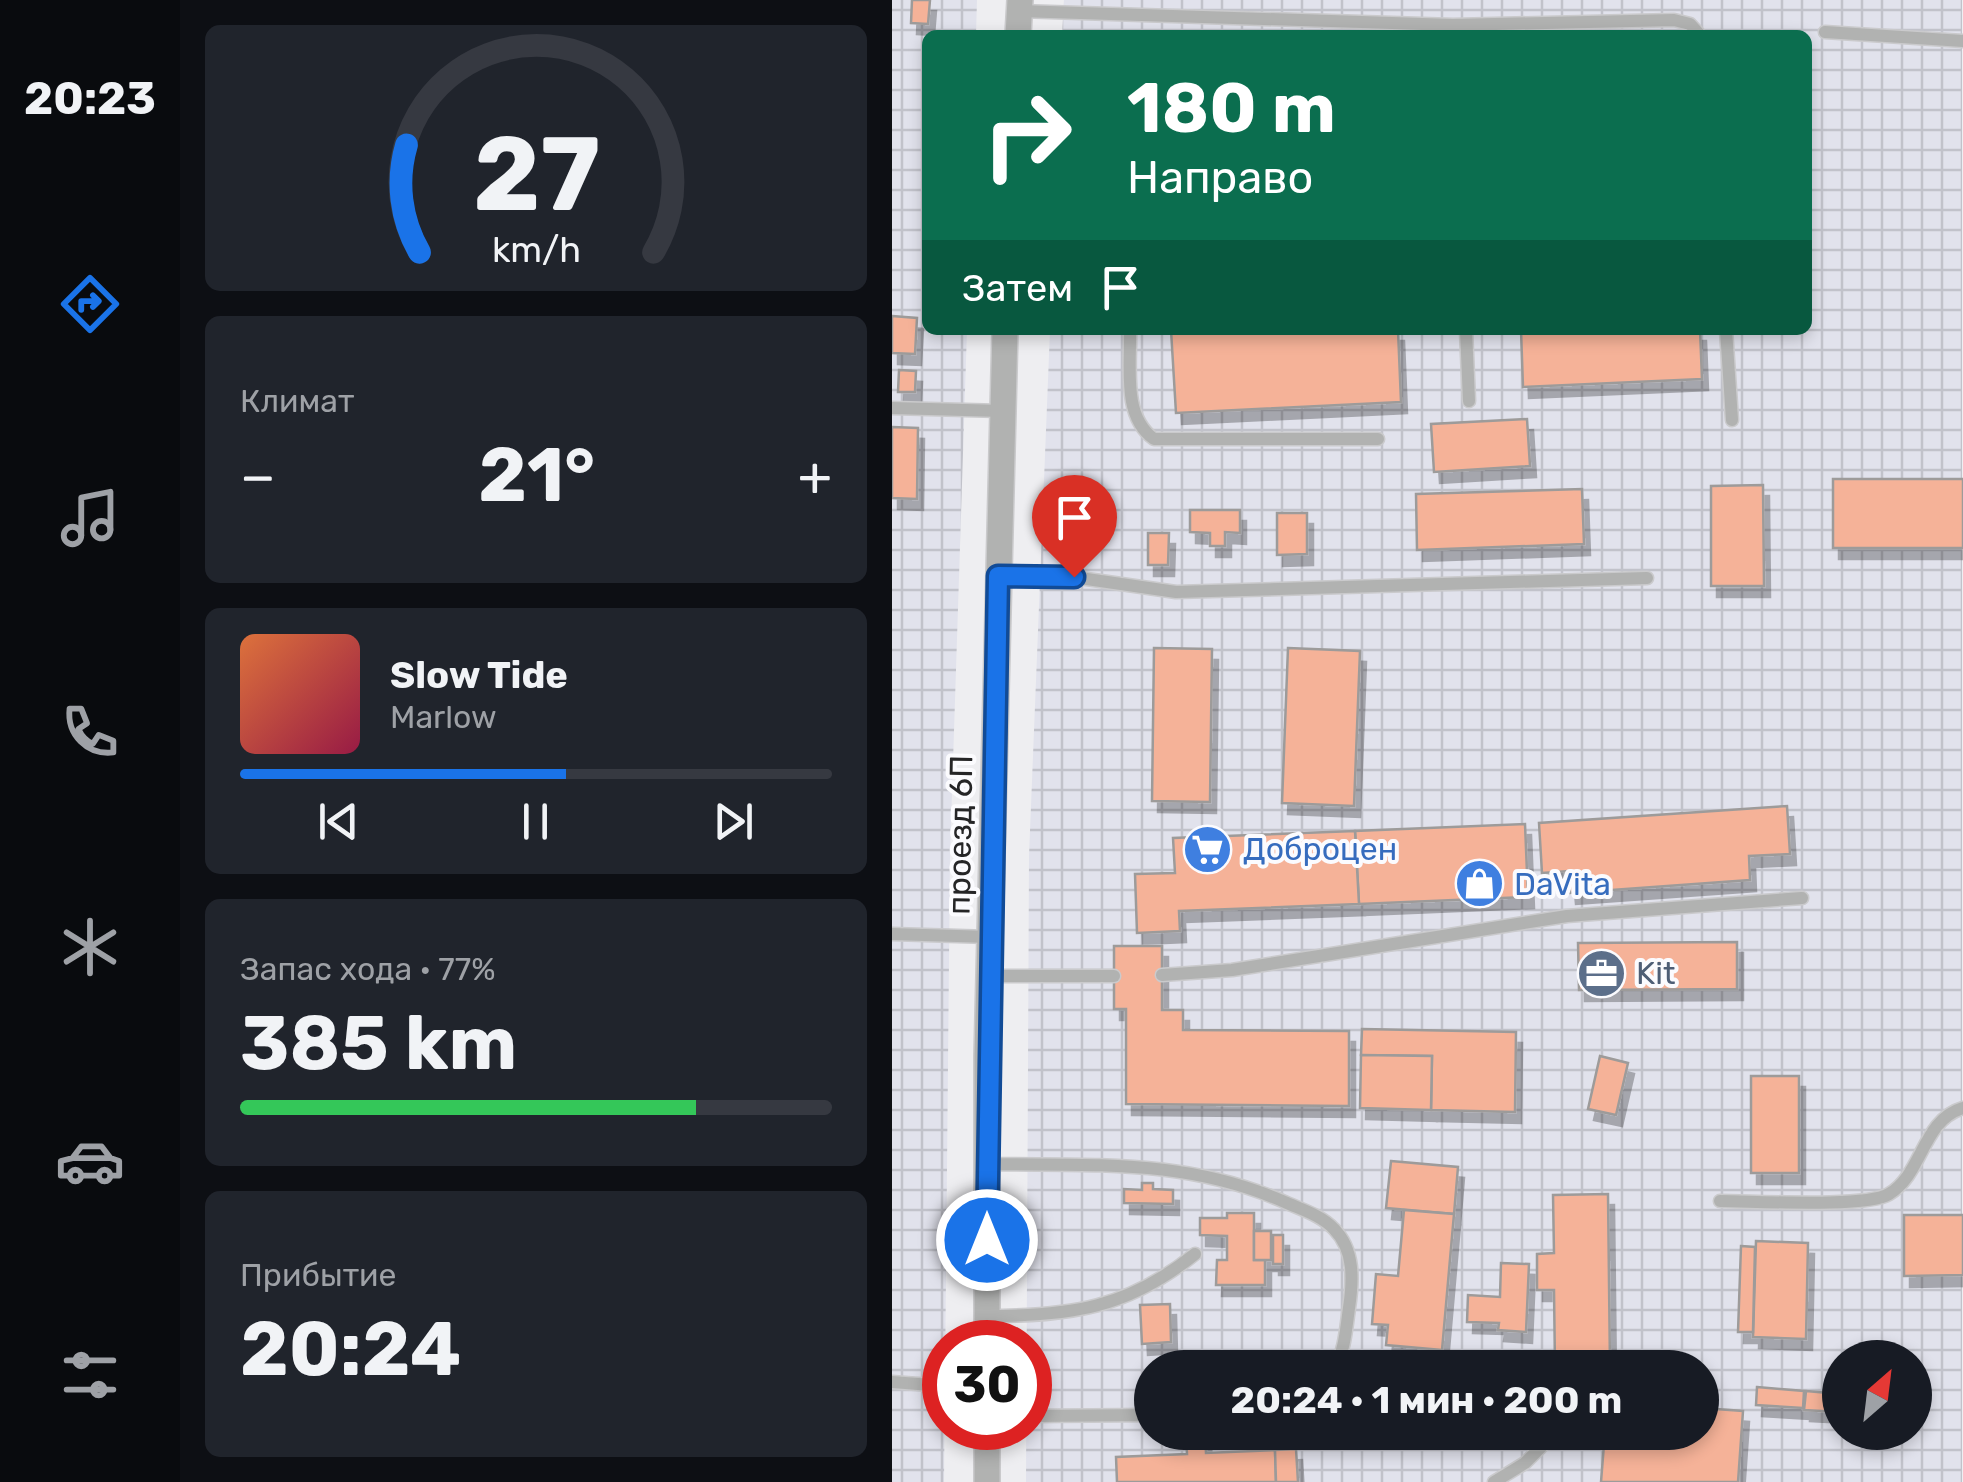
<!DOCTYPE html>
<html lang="ru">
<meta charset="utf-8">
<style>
body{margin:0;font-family:Rubik,sans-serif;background:#20242c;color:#f1f3f6;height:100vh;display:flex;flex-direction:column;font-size:38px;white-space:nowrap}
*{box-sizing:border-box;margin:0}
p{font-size:32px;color:#9ea1a6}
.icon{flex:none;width:55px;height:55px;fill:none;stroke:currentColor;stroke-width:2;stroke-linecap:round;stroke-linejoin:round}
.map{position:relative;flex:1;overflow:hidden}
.side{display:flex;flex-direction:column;gap:25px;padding:25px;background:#0d0f14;width:712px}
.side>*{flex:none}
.hud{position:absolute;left:30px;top:30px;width:890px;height:305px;border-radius:15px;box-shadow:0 5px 15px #0003;background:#0b6e4f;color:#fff;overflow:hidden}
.needle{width:65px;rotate:28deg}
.fabs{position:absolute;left:930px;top:1340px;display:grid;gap:20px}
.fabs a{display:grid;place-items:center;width:110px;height:110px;border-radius:50%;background:#171b24;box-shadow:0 5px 15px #0003;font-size:50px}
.speed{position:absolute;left:30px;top:1320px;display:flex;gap:20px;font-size:50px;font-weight:700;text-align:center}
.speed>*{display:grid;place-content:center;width:130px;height:130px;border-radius:50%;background:#171b24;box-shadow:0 5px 15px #0003;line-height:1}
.speed .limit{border:15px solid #d22;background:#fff;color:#111}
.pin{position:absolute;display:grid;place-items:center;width:85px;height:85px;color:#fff;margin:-102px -42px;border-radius:50% 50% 50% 0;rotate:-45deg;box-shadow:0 0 10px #0007}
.pin .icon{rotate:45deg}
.me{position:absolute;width:110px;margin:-55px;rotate:0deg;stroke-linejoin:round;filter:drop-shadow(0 0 8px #0008)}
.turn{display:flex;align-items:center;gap:35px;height:210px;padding:0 40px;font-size:45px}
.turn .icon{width:130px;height:130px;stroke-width:2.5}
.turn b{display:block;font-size:70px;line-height:85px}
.then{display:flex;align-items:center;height:95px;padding:0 40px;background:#0003;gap:20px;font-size:38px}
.big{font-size:75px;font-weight:700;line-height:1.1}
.side .card{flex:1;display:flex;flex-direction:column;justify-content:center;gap:15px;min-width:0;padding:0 35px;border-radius:15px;background:#20242c}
.side .dial{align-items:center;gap:0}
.dial svg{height:260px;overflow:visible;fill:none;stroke:#363941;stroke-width:7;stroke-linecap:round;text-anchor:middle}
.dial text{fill:#f1f3f6;stroke:none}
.song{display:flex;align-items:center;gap:30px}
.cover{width:120px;height:120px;border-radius:15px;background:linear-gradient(135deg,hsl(20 70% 55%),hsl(340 70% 35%))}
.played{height:10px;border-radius:5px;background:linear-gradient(90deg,#1a73e8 55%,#363941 55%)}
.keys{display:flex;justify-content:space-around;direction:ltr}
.heat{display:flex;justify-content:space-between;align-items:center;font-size:55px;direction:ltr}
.charge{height:15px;border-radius:8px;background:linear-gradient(90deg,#34c759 77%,#363941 0)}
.trip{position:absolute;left:242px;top:1350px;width:585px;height:100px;border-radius:50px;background:#171b24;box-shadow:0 5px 15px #0003;font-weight:700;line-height:100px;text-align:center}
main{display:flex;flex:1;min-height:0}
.menu{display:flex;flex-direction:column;width:180px;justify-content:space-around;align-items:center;background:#090b0e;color:#9ea1a6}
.menu .icon{width:70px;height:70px}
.menu .selected{color:#1a73e8}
.menu b{font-size:45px;color:#f1f3f6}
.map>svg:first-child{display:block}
.industrial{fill:url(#industrial-grid);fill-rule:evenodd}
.building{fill:#f5b298;stroke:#9d9b9a;stroke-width:2.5;filter:url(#shadow)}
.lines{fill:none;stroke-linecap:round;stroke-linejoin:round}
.lane-casing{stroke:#cacacc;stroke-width:15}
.street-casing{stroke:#cacacc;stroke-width:28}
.lane{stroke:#b1b2b1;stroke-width:12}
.street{stroke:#b1b2b1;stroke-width:25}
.route-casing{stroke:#114b97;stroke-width:25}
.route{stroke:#1a73e8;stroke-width:18}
.labels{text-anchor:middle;stroke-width:8;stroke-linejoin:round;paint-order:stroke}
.street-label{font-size:32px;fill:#252526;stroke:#fbfbfe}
.shop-label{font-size:32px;fill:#366cbe;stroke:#fbfbfe;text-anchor:start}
.service-label{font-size:32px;fill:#4e5e75;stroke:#fbfbfe;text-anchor:start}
</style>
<main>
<nav class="menu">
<b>20:23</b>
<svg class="icon selected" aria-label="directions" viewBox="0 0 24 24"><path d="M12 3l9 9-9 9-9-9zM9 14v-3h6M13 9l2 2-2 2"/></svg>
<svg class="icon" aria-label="music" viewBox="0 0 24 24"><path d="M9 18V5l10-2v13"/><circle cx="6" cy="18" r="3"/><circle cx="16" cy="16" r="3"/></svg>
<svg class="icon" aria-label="phone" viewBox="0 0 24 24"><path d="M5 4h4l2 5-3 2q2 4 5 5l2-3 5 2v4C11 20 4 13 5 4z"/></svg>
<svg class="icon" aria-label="climate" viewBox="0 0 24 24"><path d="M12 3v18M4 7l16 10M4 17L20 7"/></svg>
<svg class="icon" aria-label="car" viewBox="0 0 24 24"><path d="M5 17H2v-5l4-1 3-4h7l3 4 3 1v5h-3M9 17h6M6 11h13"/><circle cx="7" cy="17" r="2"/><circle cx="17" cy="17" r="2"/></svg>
<svg class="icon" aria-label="filters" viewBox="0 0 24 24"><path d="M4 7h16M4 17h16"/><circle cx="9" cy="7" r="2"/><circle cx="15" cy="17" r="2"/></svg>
</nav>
<section class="side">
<div class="card dial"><svg viewBox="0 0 100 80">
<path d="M14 69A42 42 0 1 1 86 69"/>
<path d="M14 69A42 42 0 0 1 10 36" stroke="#1a73e8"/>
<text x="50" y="56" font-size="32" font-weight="700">27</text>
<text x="50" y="72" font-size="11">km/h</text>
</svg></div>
<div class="card"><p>Климат</p>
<div class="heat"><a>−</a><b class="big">21°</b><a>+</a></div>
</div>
<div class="card">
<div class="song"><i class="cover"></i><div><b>Slow Tide</b><p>Marlow</p></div></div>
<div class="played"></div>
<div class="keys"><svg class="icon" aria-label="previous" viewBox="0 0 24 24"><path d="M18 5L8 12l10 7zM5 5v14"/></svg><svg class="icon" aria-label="pause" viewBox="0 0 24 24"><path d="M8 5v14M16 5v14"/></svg><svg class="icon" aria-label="next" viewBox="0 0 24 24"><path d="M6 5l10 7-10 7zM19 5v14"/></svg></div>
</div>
<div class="card"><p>Запас хода · 77%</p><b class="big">385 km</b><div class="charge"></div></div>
<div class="card"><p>Прибытие</p><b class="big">20:24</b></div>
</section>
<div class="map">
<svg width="1071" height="1482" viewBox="0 0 1071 1482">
<defs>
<pattern id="industrial-grid" width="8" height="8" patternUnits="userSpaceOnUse" patternTransform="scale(2.5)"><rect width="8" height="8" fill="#e1e2ec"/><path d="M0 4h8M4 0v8" fill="none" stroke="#c1c2ca"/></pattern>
<filter id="shadow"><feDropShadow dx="6" dy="11" stdDeviation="0" flood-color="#0004"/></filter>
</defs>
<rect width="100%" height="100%" fill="#eeeef1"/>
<g class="industrial">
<path d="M0,0H85L84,35H35V330H75L58,855L52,1482H0Z"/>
<path d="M172,0H1070V1482H134L137,856L158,330H915V35H170ZM948,1358H1022V1432H948ZM260,1368H810V1432H260Z"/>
</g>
<g class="building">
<path d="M20,0H38L36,24L19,23Z"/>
<path d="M0,316L25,318L23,354L0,353Z"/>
<path d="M279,330H506L509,402L284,413Z"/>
<path d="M629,330H808L810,379L631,387Z"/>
<path d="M7,370L24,371L23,392H6Z"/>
<path d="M635,419L638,466L542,472L539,424Z"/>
<path d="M0,427L26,428L25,499L0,498Z"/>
<rect x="941" y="479" width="130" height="69"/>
<path d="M871,485L872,586H819V486Z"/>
<path d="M690,489L692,544L525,550L524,494Z"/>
<path d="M298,510H348V533L333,532V546H318V533L298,532Z"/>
<path d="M385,513H415V554L385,555Z"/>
<path d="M256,533H277L276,565H256Z"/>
<path d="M262,648L320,649L318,802L260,801Z"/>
<path d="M396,648L468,651L462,806L390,803Z"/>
<path d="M895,806L898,854L857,856L858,880L678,893L676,871L650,873L647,823Z"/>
<path d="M633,824L636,897L467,904L463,831Z"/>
<path d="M463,831L467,904L287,911L288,931L245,933L243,874L283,873L281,838Z"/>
<path d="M845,942V989L687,990L686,943Z"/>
<path d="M222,946H270V1010H291V1030L457,1031V1106L234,1104V1009H222Z"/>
<path d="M470,1029L624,1032L623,1112L539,1110L540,1056L469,1055Z"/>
<path d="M469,1055L540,1056L539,1110L468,1108Z"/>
<path d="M708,1056L736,1063L724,1115L696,1109Z"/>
<rect x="859" y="1076" width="48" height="97"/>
<path d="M499,1161L566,1167L562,1214L494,1208Z"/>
<path d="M250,1183H261V1189L281,1190V1204L232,1203V1189L250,1190Z"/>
<path d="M716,1194L718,1368H663L662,1290H645V1254L662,1253L661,1195Z"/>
<path d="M512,1210L562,1214L550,1350L494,1345L496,1325L480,1324L484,1274L506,1276Z"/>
<path d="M335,1213H362V1260H373V1285H324L325,1260H335V1236L308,1235V1218H335Z"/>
<path d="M1012,1215H1071V1275L1012,1276Z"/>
<rect x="362" y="1231" width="17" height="29"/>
<rect x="381" y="1235" width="10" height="29"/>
<path d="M864,1241L916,1243L914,1339L861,1337Z"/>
<path d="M849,1246L863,1247L861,1332H846Z"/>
<path d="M609,1263L637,1264L634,1332L606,1330L607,1323L575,1322L576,1295L608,1297Z"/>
<path d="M278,1304L279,1342L250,1344L248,1305Z"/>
<path d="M865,1387L912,1391L911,1408L864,1405Z"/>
<path d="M914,1391L948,1394V1412L912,1410Z"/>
<path d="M810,1408L851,1411L846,1482H709L713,1432H810Z"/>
<path d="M313,1434L314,1453L383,1450L384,1482H225L224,1457L295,1454L294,1435Z"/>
<path d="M404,1449L406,1482H384L383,1450Z"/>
</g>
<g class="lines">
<defs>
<g id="lane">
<path d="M127,11L561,25L782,20L798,24L808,35"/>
<path d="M933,32L1071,41"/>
<path d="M238,330C239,367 230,416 262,439H486"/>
<path d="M574,330L577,401"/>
<path d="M834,330L840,420"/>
<path d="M0,408L110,411"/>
<path d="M106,576L181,577L284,592L755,578"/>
<path d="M0,934L98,937"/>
<path d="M270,975L340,970L675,916L910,898"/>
<path d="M97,976H222"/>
<path d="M95,1164C203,1166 294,1158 395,1203C411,1210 430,1216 442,1229C463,1250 461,1281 457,1308C454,1329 453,1349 443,1368"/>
<path d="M828,1201C861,1201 974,1208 997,1194C1031,1174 1030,1120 1071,1108"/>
<path d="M95,1316C179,1316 236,1308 303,1254"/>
<path d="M0,1382L52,1386"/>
<path d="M138,1416L260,1415"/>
<path d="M602,1482L633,1463L664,1432"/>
</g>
<g id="street">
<path d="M126,35L128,0"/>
<path d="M95,1342V1056L113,330"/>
<path d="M95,1482V1428"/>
</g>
</defs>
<use href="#lane" class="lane-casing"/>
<use href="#street" class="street-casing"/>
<use href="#lane" class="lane"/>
<use href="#street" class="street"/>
</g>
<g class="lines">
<defs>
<path id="route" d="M95,1240L106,576L182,577"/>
</defs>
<use href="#route" class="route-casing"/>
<use href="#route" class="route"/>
</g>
<defs>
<symbol id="supermarket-disc" viewBox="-11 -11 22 22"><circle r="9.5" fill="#3f7fe0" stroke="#fbfbfe"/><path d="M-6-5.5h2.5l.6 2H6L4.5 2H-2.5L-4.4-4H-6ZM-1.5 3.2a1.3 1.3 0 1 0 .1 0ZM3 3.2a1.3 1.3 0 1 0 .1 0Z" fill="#fff"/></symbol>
<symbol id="shop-disc" viewBox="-11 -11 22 22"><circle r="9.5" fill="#3f7fe0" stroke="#fbfbfe"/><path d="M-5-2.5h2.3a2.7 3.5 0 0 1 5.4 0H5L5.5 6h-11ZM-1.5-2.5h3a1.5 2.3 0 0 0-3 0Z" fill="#fff"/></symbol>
<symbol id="office-disc" viewBox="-11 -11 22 22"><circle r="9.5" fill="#5c6f8a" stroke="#fbfbfe"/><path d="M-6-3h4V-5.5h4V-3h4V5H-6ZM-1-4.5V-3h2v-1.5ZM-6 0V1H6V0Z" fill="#fff"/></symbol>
</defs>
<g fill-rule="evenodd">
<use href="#supermarket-disc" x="288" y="822" width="55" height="55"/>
<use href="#shop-disc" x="560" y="856" width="55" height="55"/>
<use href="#office-disc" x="682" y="946" width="55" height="55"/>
</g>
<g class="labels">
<g class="street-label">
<text transform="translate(68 835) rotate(-89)" y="11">проезд 6П</text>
</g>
<g class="shop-label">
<text x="351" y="860">Доброцен</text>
<text x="622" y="895">DaVita</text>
</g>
<g class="service-label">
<text x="744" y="984">Kit</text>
</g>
</g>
</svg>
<div class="fabs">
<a><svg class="needle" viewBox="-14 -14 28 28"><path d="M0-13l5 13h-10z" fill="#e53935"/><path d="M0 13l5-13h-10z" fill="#9ea1a6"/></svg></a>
</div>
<div class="speed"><div class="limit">30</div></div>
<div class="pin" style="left:182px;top:577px;background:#d93025"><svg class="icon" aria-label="arrive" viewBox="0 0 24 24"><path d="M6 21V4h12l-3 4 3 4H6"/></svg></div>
<svg class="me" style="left:95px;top:1240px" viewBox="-20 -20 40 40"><circle r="17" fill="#1a73e8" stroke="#fff" stroke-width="3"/><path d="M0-11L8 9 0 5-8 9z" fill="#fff"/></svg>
<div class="trip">20:24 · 1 мин · 200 m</div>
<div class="hud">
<div class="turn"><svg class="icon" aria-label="right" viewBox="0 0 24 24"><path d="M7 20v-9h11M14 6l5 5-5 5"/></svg><div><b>180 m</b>Направо</div></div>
<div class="then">Затем<svg class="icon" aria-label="arrive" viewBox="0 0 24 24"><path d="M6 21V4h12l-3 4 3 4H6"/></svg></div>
</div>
</div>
</main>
